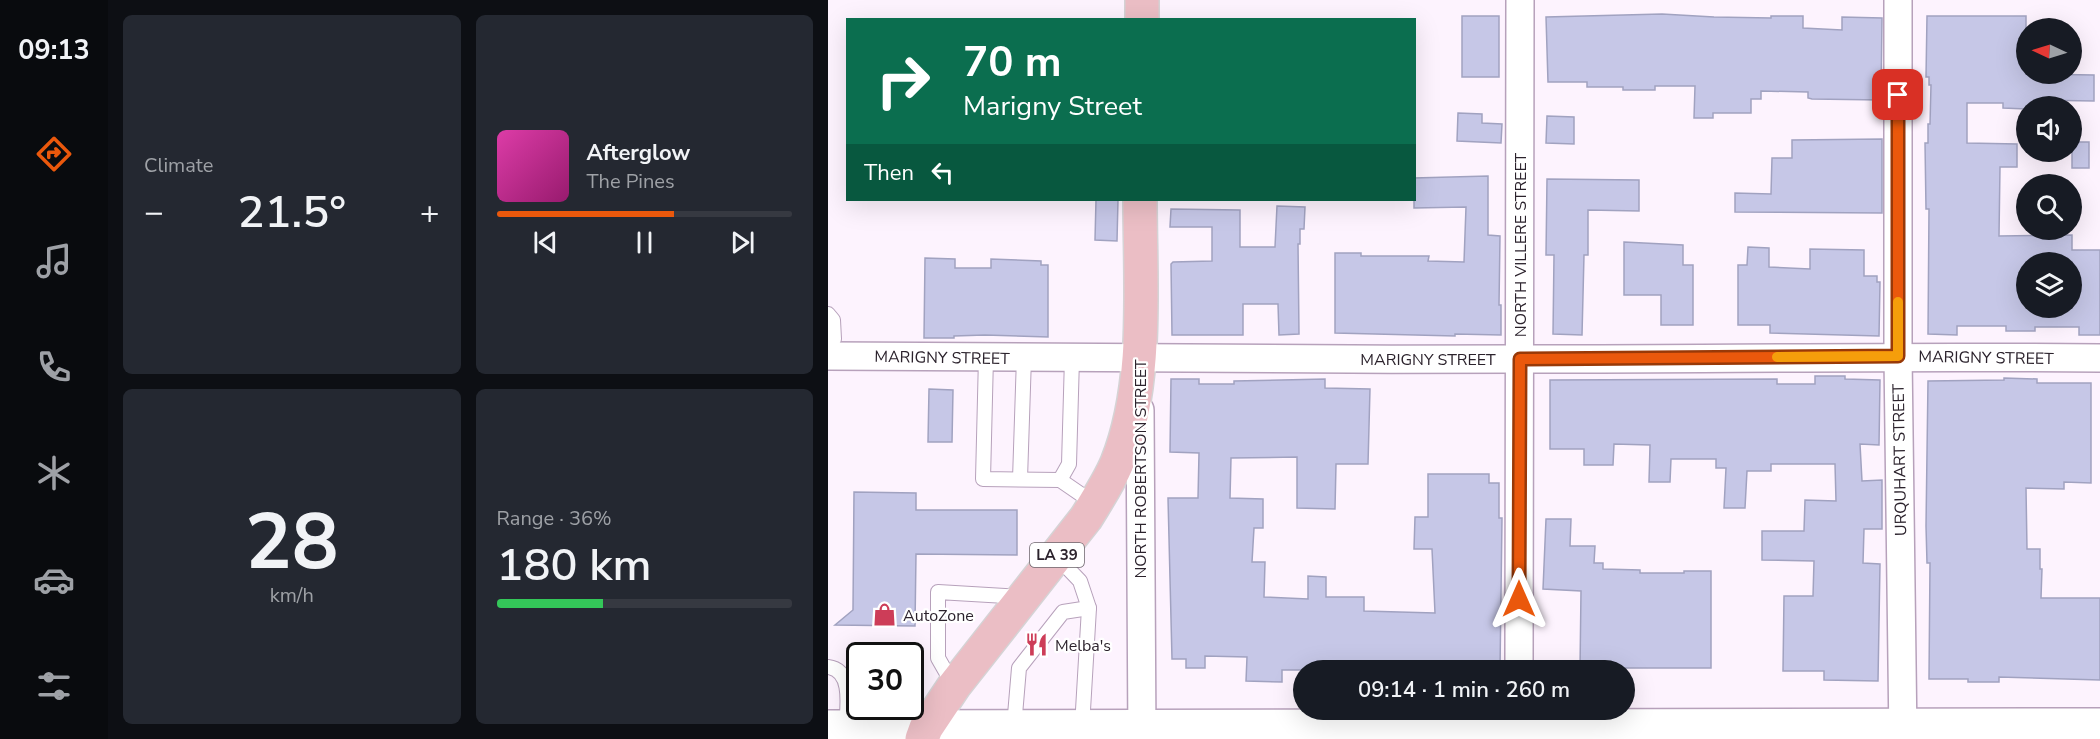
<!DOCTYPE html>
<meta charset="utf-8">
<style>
body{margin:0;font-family:"Nunito Sans",sans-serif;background:#242831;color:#f1f3f6;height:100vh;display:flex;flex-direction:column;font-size:22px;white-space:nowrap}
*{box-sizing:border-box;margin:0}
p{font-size:20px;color:#9ea1a6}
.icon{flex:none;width:33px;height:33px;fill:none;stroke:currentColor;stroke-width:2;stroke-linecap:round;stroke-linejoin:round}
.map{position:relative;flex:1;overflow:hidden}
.panel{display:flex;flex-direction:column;gap:15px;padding:15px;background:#0d0f14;width:720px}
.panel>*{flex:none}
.banner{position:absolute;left:18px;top:18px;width:570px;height:183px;border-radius:0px;box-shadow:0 6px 24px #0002;background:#0b6e4f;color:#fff;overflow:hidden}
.needle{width:39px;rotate:274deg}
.buttons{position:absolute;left:1188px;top:18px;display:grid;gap:12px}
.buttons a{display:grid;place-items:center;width:66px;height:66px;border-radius:50%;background:#171b24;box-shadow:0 6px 24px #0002;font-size:30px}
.speed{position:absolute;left:18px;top:642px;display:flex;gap:12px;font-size:30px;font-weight:700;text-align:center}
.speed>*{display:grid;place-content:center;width:78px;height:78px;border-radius:50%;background:#171b24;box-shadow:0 6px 24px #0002;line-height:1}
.speed .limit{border:3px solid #111;border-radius:9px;background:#fff;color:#111}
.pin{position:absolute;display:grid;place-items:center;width:51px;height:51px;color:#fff;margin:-26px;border-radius:12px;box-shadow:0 3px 9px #0006}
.me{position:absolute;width:66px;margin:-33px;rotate:0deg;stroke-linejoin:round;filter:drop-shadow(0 0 4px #0008)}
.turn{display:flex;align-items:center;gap:21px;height:126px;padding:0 18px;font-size:27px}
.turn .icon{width:78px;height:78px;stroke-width:2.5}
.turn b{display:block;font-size:42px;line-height:51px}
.then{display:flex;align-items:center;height:57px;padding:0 18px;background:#0003;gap:12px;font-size:22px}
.big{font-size:45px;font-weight:600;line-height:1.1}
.panel .widget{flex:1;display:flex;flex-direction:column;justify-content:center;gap:9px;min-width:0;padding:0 21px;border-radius:9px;background:#242831}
.panel .dial{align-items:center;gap:0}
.dial b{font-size:78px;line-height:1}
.song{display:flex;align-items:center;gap:18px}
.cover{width:72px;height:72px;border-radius:9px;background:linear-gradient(135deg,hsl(320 70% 55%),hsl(320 70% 35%))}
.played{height:6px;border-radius:3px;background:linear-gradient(90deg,#ea580c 60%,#363941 60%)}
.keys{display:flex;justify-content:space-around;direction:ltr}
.heat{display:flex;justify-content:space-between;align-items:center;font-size:33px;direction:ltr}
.charge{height:9px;border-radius:4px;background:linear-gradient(90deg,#34c759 36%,#363941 0)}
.panel .tiles{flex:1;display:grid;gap:15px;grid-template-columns:repeat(2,1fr)}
.trip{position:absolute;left:465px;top:660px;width:342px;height:60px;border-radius:30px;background:#171b24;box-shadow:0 6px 24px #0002;font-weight:600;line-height:60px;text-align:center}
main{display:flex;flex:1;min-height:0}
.dock{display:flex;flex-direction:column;width:108px;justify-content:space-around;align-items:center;background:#090b0e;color:#9ea1a6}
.dock .icon{width:42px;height:42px}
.dock .current{color:#ea580c}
.dock b{font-size:27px;color:#f1f3f6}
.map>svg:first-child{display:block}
.building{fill:#c6c7e7;stroke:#a1a2c0;stroke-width:1.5;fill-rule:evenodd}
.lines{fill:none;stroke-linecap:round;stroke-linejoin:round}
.service-casing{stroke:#b7a1bb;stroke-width:16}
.minor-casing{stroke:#b7a1bb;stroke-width:30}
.secondary-casing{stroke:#b7a1bb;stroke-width:36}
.primary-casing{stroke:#d5d3d5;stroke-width:36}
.service{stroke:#fff;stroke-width:14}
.minor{stroke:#fff;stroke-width:27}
.secondary{stroke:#fff;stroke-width:33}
.primary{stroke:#ebbec5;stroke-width:33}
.route-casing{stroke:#983908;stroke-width:15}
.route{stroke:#ea580c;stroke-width:10}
.slow{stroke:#f59e0b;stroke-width:10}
.labels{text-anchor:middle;stroke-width:4.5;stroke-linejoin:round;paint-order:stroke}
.shield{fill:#fff;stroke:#6b646b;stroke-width:1.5}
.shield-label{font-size:15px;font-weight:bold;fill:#2b222c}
.street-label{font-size:16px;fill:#2b222c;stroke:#fff}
.poi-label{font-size:16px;fill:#2b222c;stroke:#fff;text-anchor:start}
</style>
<main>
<nav class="dock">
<b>09:13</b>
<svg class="icon current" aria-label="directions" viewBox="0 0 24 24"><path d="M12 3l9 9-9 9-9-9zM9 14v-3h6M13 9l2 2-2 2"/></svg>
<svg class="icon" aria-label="music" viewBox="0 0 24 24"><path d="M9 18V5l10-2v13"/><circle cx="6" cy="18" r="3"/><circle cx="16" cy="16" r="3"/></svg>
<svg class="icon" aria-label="phone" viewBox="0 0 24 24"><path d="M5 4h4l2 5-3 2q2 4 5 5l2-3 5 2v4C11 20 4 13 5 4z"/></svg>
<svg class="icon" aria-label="climate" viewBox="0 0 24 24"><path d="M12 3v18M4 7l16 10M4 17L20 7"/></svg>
<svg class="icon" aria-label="car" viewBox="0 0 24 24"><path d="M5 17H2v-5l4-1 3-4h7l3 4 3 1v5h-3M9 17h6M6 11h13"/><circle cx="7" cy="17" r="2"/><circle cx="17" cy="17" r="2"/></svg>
<svg class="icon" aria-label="filters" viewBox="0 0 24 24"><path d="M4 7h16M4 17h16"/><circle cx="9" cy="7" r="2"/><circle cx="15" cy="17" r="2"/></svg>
</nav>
<section class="panel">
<div class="tiles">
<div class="widget"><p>Climate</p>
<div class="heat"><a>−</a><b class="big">21.5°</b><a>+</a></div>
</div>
<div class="widget">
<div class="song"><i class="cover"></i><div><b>Afterglow</b><p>The Pines</p></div></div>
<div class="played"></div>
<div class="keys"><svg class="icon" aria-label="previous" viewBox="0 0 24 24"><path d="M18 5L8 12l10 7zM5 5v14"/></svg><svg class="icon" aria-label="pause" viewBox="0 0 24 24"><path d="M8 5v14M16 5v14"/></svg><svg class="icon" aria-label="next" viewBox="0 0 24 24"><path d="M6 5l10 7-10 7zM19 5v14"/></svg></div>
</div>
<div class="widget dial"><b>28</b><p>km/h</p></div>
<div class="widget"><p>Range · 36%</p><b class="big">180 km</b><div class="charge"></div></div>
</div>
</section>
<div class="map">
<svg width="1272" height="739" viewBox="0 0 1272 739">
<rect width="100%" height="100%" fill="#fdf3fe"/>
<g class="building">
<path d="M834,14L886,17L943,18V16H975V28L1014,30V17L1054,18L1053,100L984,99L980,98V92L933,91V99H923V113H885V118H866L867,86H827V90H795V87H759V82H720L718,17Z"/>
<rect x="634" y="16" width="37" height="61"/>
<path d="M1099,16H1198V74L1266,75V101L1206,100V106H1198V109L1175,108V103H1139V143L1189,144V167H1172L1171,236L1244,235V250H1272V335H1251V327H1207V331H1178V326H1129V335L1100,334L1101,209H1098L1097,143H1100V124H1102L1103,85H1101V77H1098ZM1198,262H1244V308H1198Z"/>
<path d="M630,113L654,114V123L674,124L673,143L629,141Z"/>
<path d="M719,116L746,117V144L718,143Z"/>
<path d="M1054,139V213L907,212V193L943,194L944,158H964V140Z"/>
<rect x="1244" y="142" width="17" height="26"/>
<path d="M660,176V235L672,236L671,305H673V335L627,334V336L507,333V253H533V256H601L600,261L636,262L638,207L586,208V178Z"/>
<path d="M719,179L811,180V211L760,210V255H756L754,335L725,334L726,255H718Z"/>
<path d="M268,200H290L289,241L267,240Z"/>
<path d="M449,206L477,207L476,229H472V244H470L471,334L451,335L450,304H415V335H344L343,264L345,262L384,261V227H342L343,209L412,210V247H447Z"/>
<path d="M796,242L855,245V265H865V325H833V295H796Z"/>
<path d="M920,247L941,248V267L982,269V249L1036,250V276H1049V282H1052L1051,336L942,333V325H910V265H919Z"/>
<path d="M97,258L127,259V268H163V259L213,261V265H220V337L157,335L126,336V338H96Z"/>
<path d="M987,376H1017V379L1052,380L1051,445L1032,444L1034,481L1054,480V529H1036L1035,563L1052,564L1050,681L996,680V671H955L956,596H985L986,561L934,560V531H976L977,500L1008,501L1007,464H943V471H919L917,508H896L898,468H888V459H843L842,482H821L822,445L786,444L785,465H756V449H722V380L949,379V384H987Z"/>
<path d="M1176,378L1209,379V383H1263V483L1236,482V489L1198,488L1199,549H1212V569H1214L1213,598H1272V680L1171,677V682H1140V679H1101L1102,563H1099L1098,526L1100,381L1176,380Z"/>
<path d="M343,379H371V384H406V381L497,379V388L542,389L540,464H508L507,509L469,508V457L403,458L402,498L435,499V528H426L424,562H437L436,597L480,599V576L498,577V597H536V611L607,613L604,549H586L587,517H600V474H661V483H671V518H674L672,670H454V682L418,681L419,657L377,656V668H358V659H344L340,498H370L371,453L342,452Z"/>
<path d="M101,389L125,390L124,442H100Z"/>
<path d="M26,492L88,493V510H189V555L88,554L87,626L7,625L25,610Z"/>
<path d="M718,519H743L742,546H767L766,563H775V569L812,570V573H856V571H883V668H774V670H752L753,591L715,589Z"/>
</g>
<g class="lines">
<defs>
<g id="service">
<path d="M0,314L5,320L6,339L1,346V356"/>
<path d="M158,357L155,479L232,480L267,504"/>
<path d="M192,479L196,357"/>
<path d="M232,480L241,464L244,358"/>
<path d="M228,556L252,581L261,608L254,727"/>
<path d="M0,667C26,670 19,709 18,728"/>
<path d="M126,686L110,658V592L193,597"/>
<path d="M186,727L191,668L235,612L261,608"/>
</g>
<g id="minor">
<path d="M1070,0V356L1075,739"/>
<path d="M0,356C230,358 460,360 690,359C884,359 1078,356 1272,358"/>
<path d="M312,410L314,739"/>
<path d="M691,670L692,0"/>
</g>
<path id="secondary" d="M0,727L1272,725"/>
<g id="primary">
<path d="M314,20V0"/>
<path d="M94,739L98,728L126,686L258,518C269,500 281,482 289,463C321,384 312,283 312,200"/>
</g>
</defs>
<use href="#service" class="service-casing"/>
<use href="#minor" class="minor-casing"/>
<use href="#secondary" class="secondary-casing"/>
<use href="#primary" class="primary-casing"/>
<use href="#service" class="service"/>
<use href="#minor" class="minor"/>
<use href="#secondary" class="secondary"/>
<use href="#primary" class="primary"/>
</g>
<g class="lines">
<defs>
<path id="route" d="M691,599L692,359L1070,356V95"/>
</defs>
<use href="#route" class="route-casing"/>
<use href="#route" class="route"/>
<path class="slow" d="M949,357L1070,356V302"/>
</g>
<defs>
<symbol id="shop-bare" viewBox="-9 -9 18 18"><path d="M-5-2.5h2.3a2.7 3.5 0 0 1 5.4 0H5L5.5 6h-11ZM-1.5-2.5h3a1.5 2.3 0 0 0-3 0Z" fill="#cd3d58" stroke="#fff" stroke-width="2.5" paint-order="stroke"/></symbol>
<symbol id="restaurant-bare" viewBox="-9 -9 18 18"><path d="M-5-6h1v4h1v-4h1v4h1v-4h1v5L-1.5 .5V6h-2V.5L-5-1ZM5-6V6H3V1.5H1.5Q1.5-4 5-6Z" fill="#cd3d58" stroke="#fff" stroke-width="2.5" paint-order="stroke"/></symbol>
</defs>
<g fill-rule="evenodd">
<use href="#shop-bare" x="40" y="598" width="33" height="33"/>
<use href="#restaurant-bare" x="192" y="628" width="33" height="33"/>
</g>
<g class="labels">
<rect class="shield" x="202" y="543" width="54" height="24" rx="4.5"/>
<g class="shield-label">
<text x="229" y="560">LA 39</text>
</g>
<g class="street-label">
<text transform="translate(692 245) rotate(-90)" y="6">NORTH VILLERE STREET</text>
<text transform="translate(114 357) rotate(1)" y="6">MARIGNY STREET</text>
<text transform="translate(1158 357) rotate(1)" y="6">MARIGNY STREET</text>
<text x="600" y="365">MARIGNY STREET</text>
<text transform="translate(1071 460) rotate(-91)" y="6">URQUHART STREET</text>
<text transform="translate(312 469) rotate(-90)" y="6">NORTH ROBERTSON STREET</text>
</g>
<g class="poi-label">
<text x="75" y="621">AutoZone</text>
<text x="227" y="651">Melba's</text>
</g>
</g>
</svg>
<div class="buttons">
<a><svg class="needle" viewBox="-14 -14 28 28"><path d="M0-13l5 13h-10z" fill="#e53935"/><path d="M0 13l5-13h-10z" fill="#9ea1a6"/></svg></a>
<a><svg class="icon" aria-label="sound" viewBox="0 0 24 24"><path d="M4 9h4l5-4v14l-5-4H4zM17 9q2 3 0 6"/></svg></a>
<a><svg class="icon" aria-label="search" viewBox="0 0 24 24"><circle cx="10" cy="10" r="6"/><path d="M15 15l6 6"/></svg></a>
<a><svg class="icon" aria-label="layers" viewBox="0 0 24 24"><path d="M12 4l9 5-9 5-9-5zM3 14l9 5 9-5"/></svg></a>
</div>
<div class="speed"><div class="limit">30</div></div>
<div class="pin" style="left:1070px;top:95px;background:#d93025"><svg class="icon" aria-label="arrive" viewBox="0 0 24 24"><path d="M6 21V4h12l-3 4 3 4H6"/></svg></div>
<svg class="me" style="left:691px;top:599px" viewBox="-20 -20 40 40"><path d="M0-17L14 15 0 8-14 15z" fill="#ea580c" stroke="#fff" stroke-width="4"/></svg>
<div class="trip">09:14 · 1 min · 260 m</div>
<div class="banner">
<div class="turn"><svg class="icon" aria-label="right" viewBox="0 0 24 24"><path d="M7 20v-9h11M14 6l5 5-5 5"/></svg><div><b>70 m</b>Marigny Street</div></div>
<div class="then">Then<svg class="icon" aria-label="left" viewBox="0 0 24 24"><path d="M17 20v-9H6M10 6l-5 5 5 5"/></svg></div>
</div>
</div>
</main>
